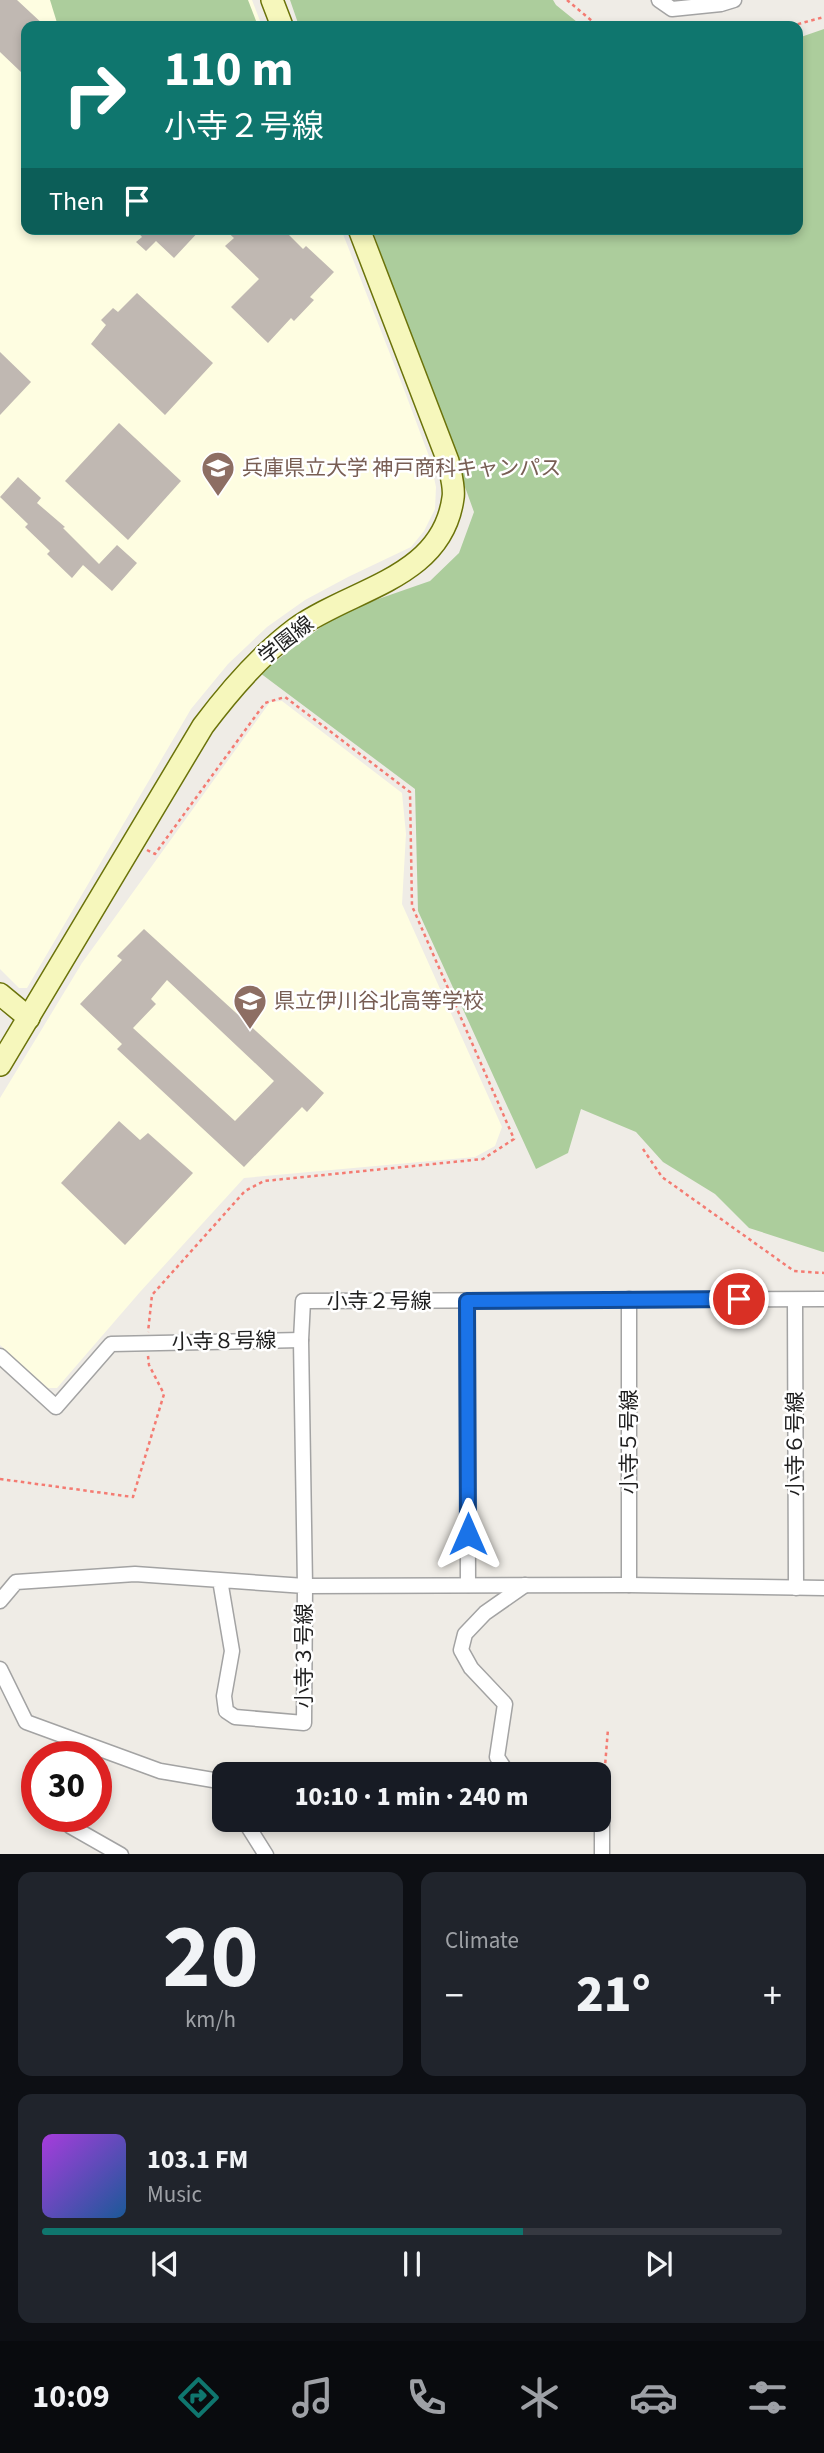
<!DOCTYPE html>
<meta charset="utf-8">
<style>
body{margin:0;font-family:"Source Sans 3","Noto Sans JP",sans-serif;background:#20242c;color:#f1f3f6;height:100vh;display:flex;flex-direction:column;font-size:26px;white-space:nowrap}
*{box-sizing:border-box;margin:0}
p{font-size:23px;color:#9ea1a6}
.icon{flex:none;width:38px;height:38px;fill:none;stroke:currentColor;stroke-width:2;stroke-linecap:round;stroke-linejoin:round}
.map{position:relative;height:1854px;overflow:hidden}
.drawer{display:flex;flex-direction:column;gap:18px;padding:18px;background:#0d0f14;flex:1}
.drawer>*{flex:none}
.top-card{position:absolute;left:21px;top:21px;width:782px;height:214px;border-radius:14px;box-shadow:0 4px 10px #0003;background:#0f766e;color:#fff;overflow:hidden}
.speed{position:absolute;left:21px;top:1741px;display:flex;gap:14px;font-size:35px;font-weight:700;text-align:center}
.speed>*{display:grid;place-content:center;width:91px;height:91px;border-radius:50%;background:#171b24;box-shadow:0 4px 10px #0003;line-height:1}
.speed .limit{border:10px solid #d22;background:#fff;color:#111}
.pin{position:absolute;display:grid;place-items:center;width:60px;height:60px;color:#fff;margin:-30px;border:4px solid #fff;border-radius:50%;box-shadow:0 2px 7px #0007}
.me{position:absolute;width:77px;margin:-38px;rotate:0deg;stroke-linejoin:round;filter:drop-shadow(0 0 5px #0008)}
.turn{display:flex;align-items:center;gap:24px;height:147px;padding:0 28px;font-size:32px}
.turn .icon{width:91px;height:91px;stroke-width:2.5}
.turn b{display:block;font-size:49px;line-height:60px}
.then{display:flex;align-items:center;height:66px;padding:0 28px;background:#0003;gap:14px;font-size:26px}
.big{font-size:52px;font-weight:800;line-height:1.1}
.drawer .tile{flex:1;display:flex;flex-direction:column;justify-content:center;gap:10px;min-width:0;padding:0 24px;border-radius:14px;background:#20242c}
.drawer .dial{align-items:center;gap:0}
.dial b{font-size:91px;line-height:1}
.song{display:flex;align-items:center;gap:21px}
.cover{width:84px;height:84px;border-radius:10px;background:linear-gradient(135deg,hsl(280 70% 55%),hsl(210 70% 35%))}
.played{height:7px;border-radius:4px;background:linear-gradient(90deg,#0f766e 65%,#363941 65%)}
.keys{display:flex;justify-content:space-around;direction:ltr}
.heat{display:flex;justify-content:space-between;align-items:center;font-size:38px;direction:ltr}
.drawer .tiles{flex:1;display:grid;gap:18px;grid-template-columns:1fr 1fr}
.tile:last-child{grid-column:span 2}
.trip{position:absolute;left:212px;top:1762px;width:399px;height:70px;border-radius:14px;background:#171b24;box-shadow:0 4px 10px #0003;font-weight:800;line-height:70px;text-align:center}
.tab-bar{display:flex;height:112px;justify-content:space-around;align-items:center;background:#090b0e;color:#9ea1a6}
.tab-bar .icon{width:49px;height:49px}
.tab-bar .selected{color:#0f766e}
.tab-bar b{font-size:32px;color:#f1f3f6}
.map>svg:first-child{display:block}
.education{fill:#fefde1}
.forest{fill:#accd9c}
.building{fill:#c0b8b2;fill-rule:evenodd}
.lines{fill:none;stroke-linecap:round;stroke-linejoin:round}
.street-casing{stroke:#a3a3a3;stroke-width:17}
.secondary-casing{stroke:#6b730a;stroke-width:24}
.path{stroke:#f47b72;stroke-width:2.5;stroke-dasharray:3.5 3.5;stroke-linecap:butt}
.street{stroke:#fff;stroke-width:14}
.secondary{stroke:#f6f7bc;stroke-width:21}
.route-casing{stroke:#114b97;stroke-width:18}
.route{stroke:#1a73e8;stroke-width:12}
.labels{text-anchor:middle;stroke-width:5;stroke-linejoin:round;paint-order:stroke}
.education-label{font-size:21px;fill:#785e54;stroke:#fff;text-anchor:start}
.street-label{font-size:21px;fill:#1f1f1f;stroke:#fff}
</style>
<div class="map">
<svg width="824" height="1855" viewBox="0 0 824 1855">
<rect width="100%" height="100%" fill="#efece6"/>
<g class="education">
<path d="M0,0H252L262,26H26V229H341L405,392L430,459L436,487L435,509L424,531L411,547L348,577L305,600L267,627L228,664L191,709L27,988H19L0,969Z"/>
<path d="M282,701L402,793L406,834L402,904L502,1127L495,1146L475,1157L244,1178L140,1292L57,1388H48L0,1345V1098L82,963L270,702Z"/>
</g>
<g class="forest">
<path d="M50,0H248L258,26H58Z"/>
<path d="M290,0H553L556,5L582,26H299Z"/>
<path d="M824,29V1252H823L749,1228L715,1194L663,1162L636,1132L581,1109L568,1153L536,1169L418,911L415,789L260,673L341,612L430,581L459,553L474,512L372,229H798V38Z"/>
</g>
<g class="building">
<path d="M0,0H17L45,26H26V66L21,72L0,52Z"/>
<path d="M135,229H201L174,258L156,241L146,251L136,242L142,237Z"/>
<path d="M224,229H283L303,249L306,246L334,272L310,297L314,300L294,321L291,318L268,343L231,307L259,279L225,246L234,238Z"/>
<path d="M137,293L213,363L165,415L91,344L106,325L101,320L113,308L118,312Z"/>
<path d="M0,352L31,382L0,415Z"/>
<path d="M119,423L181,481L128,540L65,481Z"/>
<path d="M18,477L41,498L37,503L65,527L63,528L99,564L117,545L137,563L112,591L83,565L72,578L47,554L50,551L25,527L28,524L0,497Z"/>
<path d="M144,929L324,1093L307,1112L302,1107L244,1167L117,1049L122,1044L80,1004L122,960L117,956ZM167,980L274,1081L235,1121L133,1028L156,1004L151,999Z"/>
<path d="M119,1121L140,1140L148,1133L193,1173L125,1245L61,1183Z"/>
</g>
<g class="lines">
<defs>
<g id="street">
<path d="M659,0L672,9L721,4L734,0"/>
<path d="M629,1299V1585"/>
<path d="M824,1299L303,1301L301,1340L305,1586L629,1585L824,1588"/>
<path d="M795,1300L796,1588"/>
<path d="M467,1301L468,1585"/>
<path d="M0,1356L56,1407L111,1344L301,1340"/>
<path d="M0,1601L16,1582L135,1574L305,1586L304,1723L235,1717L226,1711L224,1696L232,1651L220,1580"/>
<path d="M0,1669L26,1722L160,1771L219,1781L224,1789"/>
<path d="M508,1774L497,1757L505,1704L471,1668L461,1650L465,1634L485,1613L525,1585"/>
<path d="M598,1805H602V1855"/>
<path d="M68,1816L70,1826L121,1855"/>
<path d="M244,1820L266,1855"/>
</g>
<g id="secondary">
<path d="M272,0L282,26"/>
<path d="M0,994L29,1018"/>
<path d="M0,1065L203,726C230,690 259,656 295,629C352,588 442,579 453,498C455,487 450,472 448,461L359,229"/>
</g>
</defs>
<use href="#street" class="street-casing"/>
<use href="#secondary" class="secondary-casing"/>
<g class="path">
<path d="M567,0L598,26"/>
<path d="M791,26L824,17"/>
<path d="M147,850L155,854L265,703L285,697L410,792L412,906L514,1139L483,1159L264,1181L245,1191L152,1295L148,1332"/>
<path d="M643,1149L662,1177L794,1271L824,1273"/>
<path d="M0,1479L133,1497L164,1394L149,1365L148,1356"/>
<path d="M603,1791L608,1729"/>
</g>
<use href="#street" class="street"/>
<use href="#secondary" class="secondary"/>
</g>
<g class="lines">
<defs>
<path id="route" d="M468,1534L467,1301L739,1299"/>
</defs>
<use href="#route" class="route-casing"/>
<use href="#route" class="route"/>
</g>
<defs>
<symbol id="university-pin" viewBox="-11 -11 22 30"><path d="M0 17L-7.5 6A9.5 9.5 0 1 1 7.5 6Z" fill="#8d6e63" stroke="#fff"/><path d="M0-5L7-2L0 1L-7-2ZM-4 1L0 2.5L4 1V4Q0 6-4 4Z" fill="#fff"/></symbol>
<symbol id="school-pin" viewBox="-11 -11 22 30"><path d="M0 17L-7.5 6A9.5 9.5 0 1 1 7.5 6Z" fill="#8d6e63" stroke="#fff"/><path d="M0-5L7-2L0 1L-7-2ZM-4 1L0 2.5L4 1V4Q0 6-4 4Z" fill="#fff"/></symbol>
</defs>
<g fill-rule="evenodd">
<use href="#university-pin" x="199" y="449" width="38" height="52"/>
<use href="#school-pin" x="231" y="982" width="38" height="52"/>
</g>
<g class="labels">
<g class="education-label">
<text x="242" y="475">兵庫県立大学 神戸商科キャンパス</text>
<text x="274" y="1008">県立伊川谷北高等学校</text>
</g>
<g class="street-label">
<text transform="translate(286 640) rotate(-38)" y="7">学園線</text>
<text x="379" y="1308">小寺２号線</text>
<text transform="translate(224 1341) rotate(-1)" y="7">小寺８号線</text>
<text transform="translate(629 1442) rotate(-90)" y="7">小寺５号線</text>
<text transform="translate(795 1444) rotate(-90)" y="7">小寺６号線</text>
<text transform="translate(304 1656) rotate(-90)" y="7">小寺３号線</text>
</g>
</g>
</svg>
<div class="speed"><div class="limit">30</div></div>
<div class="pin" style="left:739px;top:1299px;background:#d93025"><svg class="icon" aria-label="arrive" viewBox="0 0 24 24"><path d="M6 21V4h12l-3 4 3 4H6"/></svg></div>
<svg class="me" style="left:468px;top:1534px" viewBox="-20 -20 40 40"><path d="M0-17L14 15 0 8-14 15z" fill="#1a73e8" stroke="#fff" stroke-width="4"/></svg>
<div class="trip">10:10 · 1 min · 240 m</div>
<div class="top-card">
<div class="turn"><svg class="icon" aria-label="right" viewBox="0 0 24 24"><path d="M7 20v-9h11M14 6l5 5-5 5"/></svg><div><b>110 m</b>小寺２号線</div></div>
<div class="then">Then<svg class="icon" aria-label="arrive" viewBox="0 0 24 24"><path d="M6 21V4h12l-3 4 3 4H6"/></svg></div>
</div>
</div>
<section class="drawer">
<div class="tiles">
<div class="tile dial"><b>20</b><p>km/h</p></div>
<div class="tile"><p>Climate</p>
<div class="heat"><a>−</a><b class="big">21°</b><a>+</a></div>
</div>
<div class="tile">
<div class="song"><i class="cover"></i><div><b>103.1 FM</b><p>Music</p></div></div>
<div class="played"></div>
<div class="keys"><svg class="icon" aria-label="previous" viewBox="0 0 24 24"><path d="M18 5L8 12l10 7zM5 5v14"/></svg><svg class="icon" aria-label="pause" viewBox="0 0 24 24"><path d="M8 5v14M16 5v14"/></svg><svg class="icon" aria-label="next" viewBox="0 0 24 24"><path d="M6 5l10 7-10 7zM19 5v14"/></svg></div>
</div>
</div>
</section>
<nav class="tab-bar">
<b>10:09</b>
<svg class="icon selected" aria-label="directions" viewBox="0 0 24 24"><path d="M12 3l9 9-9 9-9-9zM9 14v-3h6M13 9l2 2-2 2"/></svg>
<svg class="icon" aria-label="music" viewBox="0 0 24 24"><path d="M9 18V5l10-2v13"/><circle cx="6" cy="18" r="3"/><circle cx="16" cy="16" r="3"/></svg>
<svg class="icon" aria-label="phone" viewBox="0 0 24 24"><path d="M5 4h4l2 5-3 2q2 4 5 5l2-3 5 2v4C11 20 4 13 5 4z"/></svg>
<svg class="icon" aria-label="climate" viewBox="0 0 24 24"><path d="M12 3v18M4 7l16 10M4 17L20 7"/></svg>
<svg class="icon" aria-label="car" viewBox="0 0 24 24"><path d="M5 17H2v-5l4-1 3-4h7l3 4 3 1v5h-3M9 17h6M6 11h13"/><circle cx="7" cy="17" r="2"/><circle cx="17" cy="17" r="2"/></svg>
<svg class="icon" aria-label="filters" viewBox="0 0 24 24"><path d="M4 7h16M4 17h16"/><circle cx="9" cy="7" r="2"/><circle cx="15" cy="17" r="2"/></svg>
</nav>
